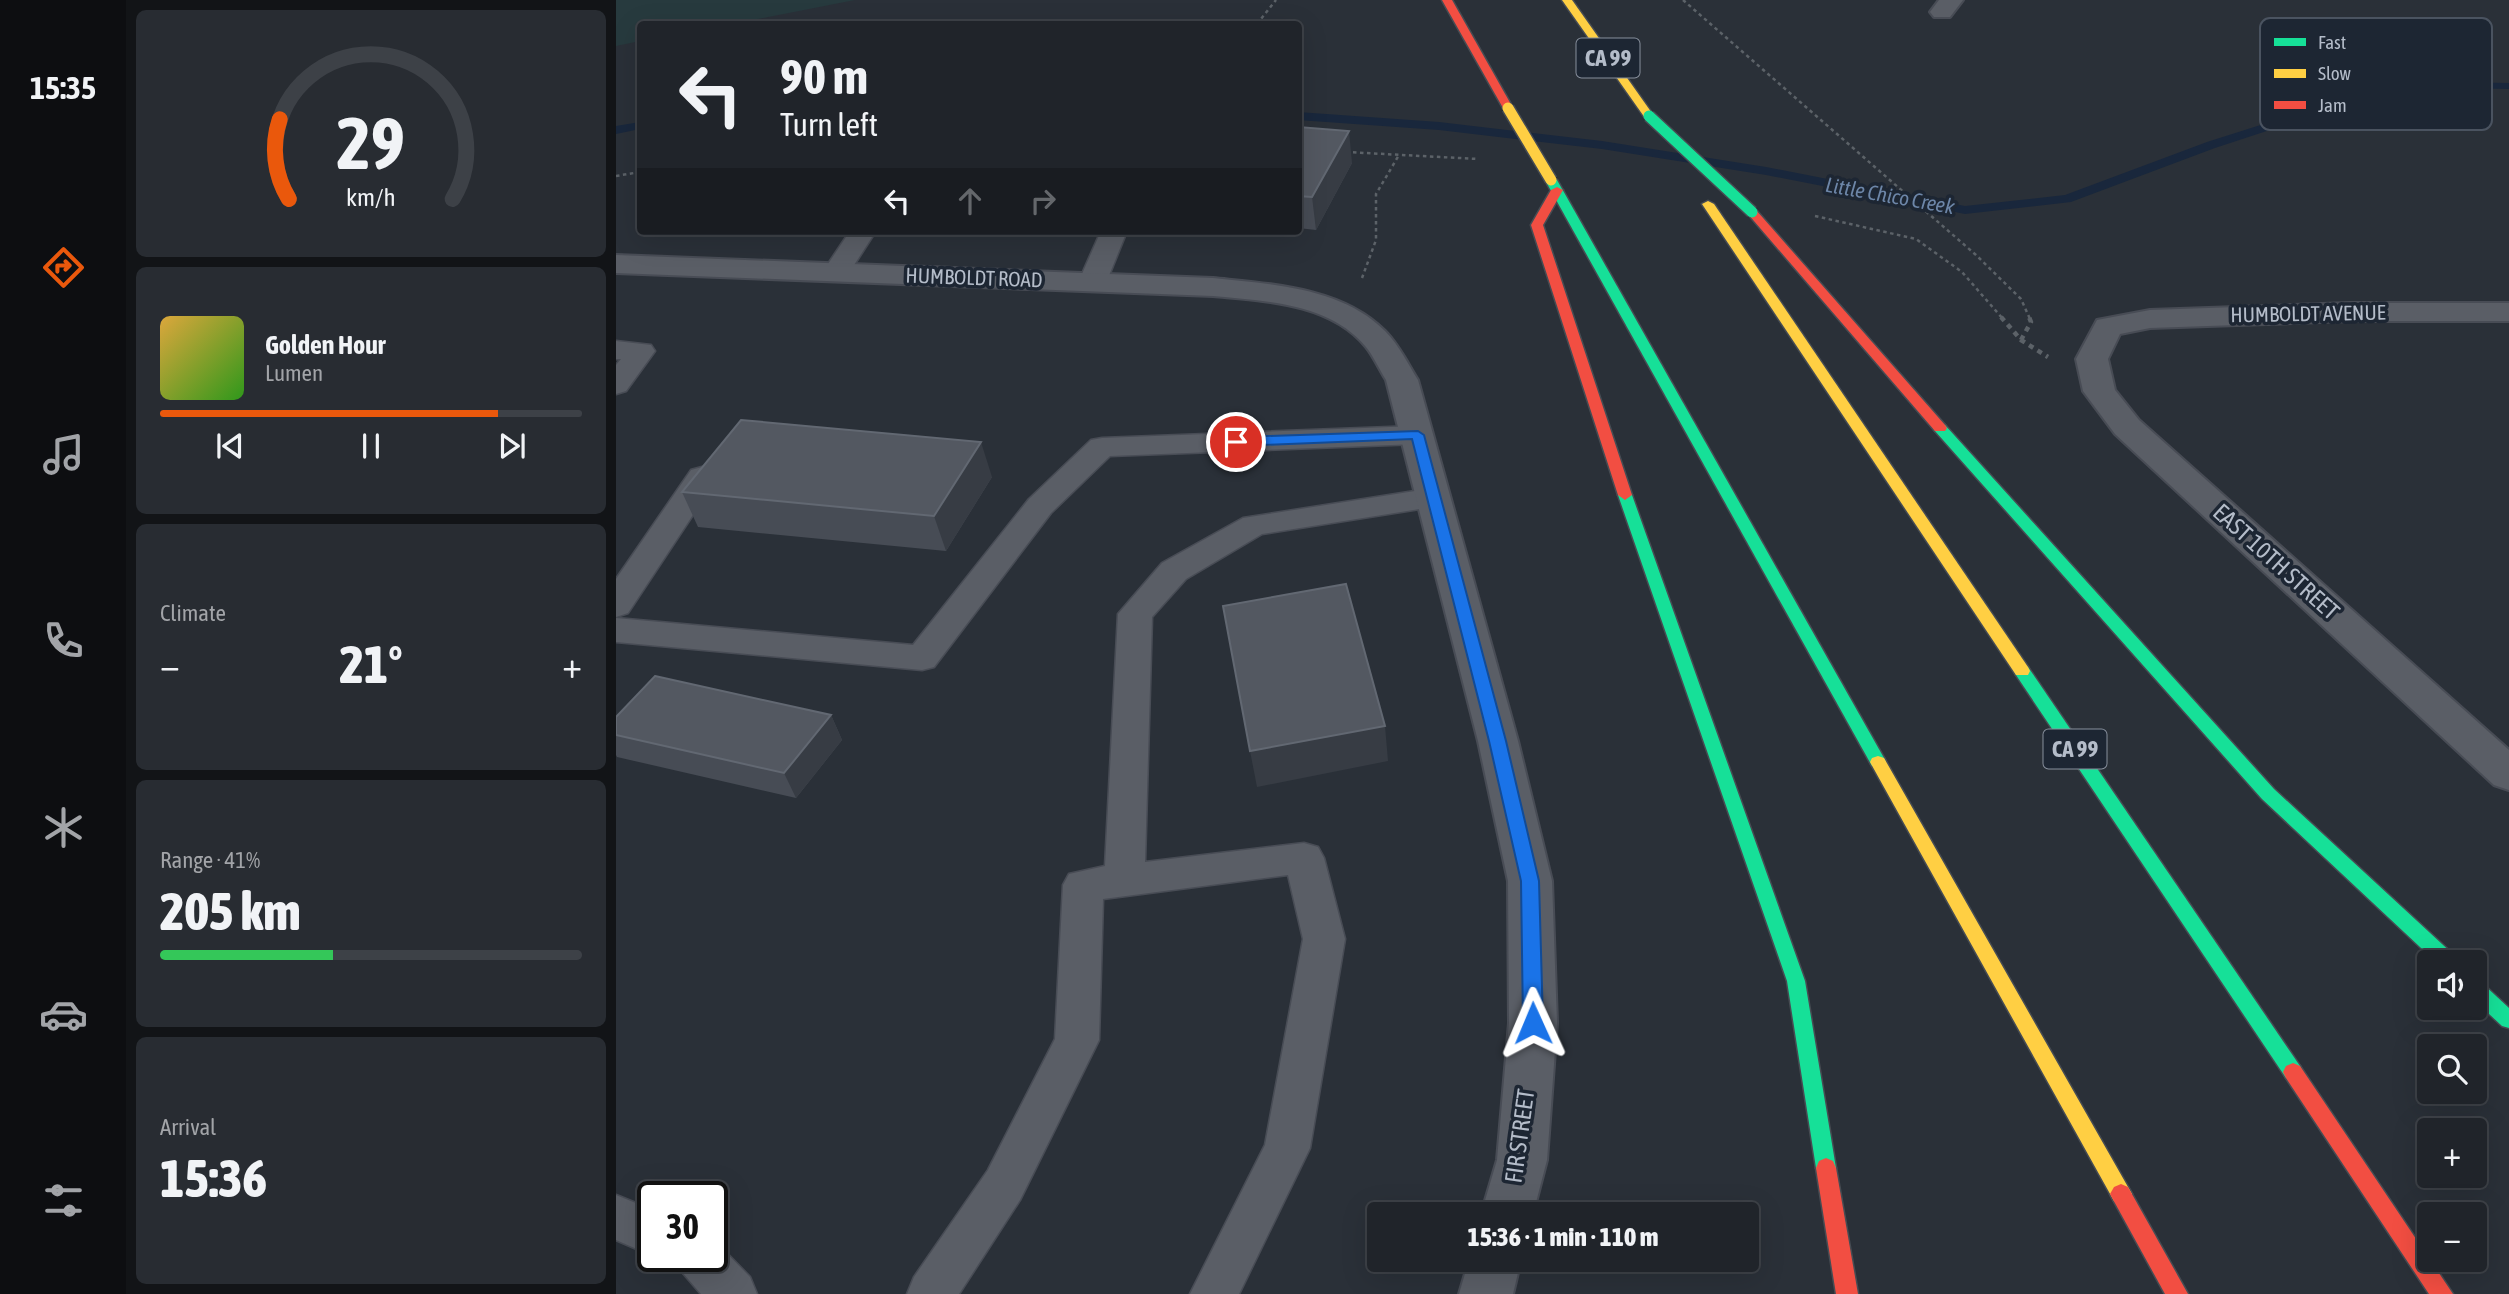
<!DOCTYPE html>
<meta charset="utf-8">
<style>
body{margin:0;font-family:"Asap Condensed",sans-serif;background:#282c32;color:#f1f3f6;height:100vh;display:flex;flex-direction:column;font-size:26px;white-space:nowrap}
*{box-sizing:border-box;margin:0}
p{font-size:23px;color:#a2a4a8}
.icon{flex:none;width:38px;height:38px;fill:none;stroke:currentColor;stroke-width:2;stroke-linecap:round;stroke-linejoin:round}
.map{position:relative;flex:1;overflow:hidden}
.sheet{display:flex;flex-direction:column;gap:10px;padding:10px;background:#121417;width:490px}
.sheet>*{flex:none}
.hud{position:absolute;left:21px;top:21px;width:665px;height:214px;border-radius:7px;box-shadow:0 7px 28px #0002,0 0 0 2px #3d4147;background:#20242a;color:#f1f3f6;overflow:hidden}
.fabs{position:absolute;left:1801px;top:950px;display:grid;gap:14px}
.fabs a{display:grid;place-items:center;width:70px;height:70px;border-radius:7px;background:#20242a;box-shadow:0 7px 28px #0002,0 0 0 2px #3d4147;font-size:35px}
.speed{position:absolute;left:21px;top:1181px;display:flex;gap:14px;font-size:35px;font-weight:700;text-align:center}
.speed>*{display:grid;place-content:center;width:91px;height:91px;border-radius:50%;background:#20242a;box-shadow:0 7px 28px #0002,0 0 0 2px #3d4147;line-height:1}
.speed .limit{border:4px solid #111;border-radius:10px;background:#fff;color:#111}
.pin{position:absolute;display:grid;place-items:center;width:60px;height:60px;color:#fff;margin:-30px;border:4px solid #fff;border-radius:50%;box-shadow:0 2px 7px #0007}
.me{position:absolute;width:77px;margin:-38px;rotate:359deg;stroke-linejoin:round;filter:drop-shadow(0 0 5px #0008)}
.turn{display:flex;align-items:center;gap:24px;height:147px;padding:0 28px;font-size:32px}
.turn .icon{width:91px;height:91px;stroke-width:2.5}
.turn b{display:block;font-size:49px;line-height:60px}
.lanes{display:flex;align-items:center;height:66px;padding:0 28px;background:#0003;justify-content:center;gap:35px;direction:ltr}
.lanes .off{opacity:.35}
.big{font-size:52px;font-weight:800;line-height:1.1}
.sheet .tile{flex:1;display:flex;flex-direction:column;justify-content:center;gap:10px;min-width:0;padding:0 24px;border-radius:10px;background:#282c32}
.sheet .dial{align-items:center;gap:0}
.dial svg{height:182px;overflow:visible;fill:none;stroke:#3d4147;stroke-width:7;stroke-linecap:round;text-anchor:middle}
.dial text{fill:#f1f3f6;stroke:none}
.song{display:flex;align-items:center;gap:21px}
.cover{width:84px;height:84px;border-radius:10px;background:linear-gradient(135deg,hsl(40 70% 55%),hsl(110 70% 35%))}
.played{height:7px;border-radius:4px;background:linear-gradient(90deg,#ea580c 80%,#3d4147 80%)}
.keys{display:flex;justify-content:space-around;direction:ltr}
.heat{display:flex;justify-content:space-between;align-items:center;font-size:38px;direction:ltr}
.charge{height:10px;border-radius:5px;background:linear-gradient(90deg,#34c759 41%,#3d4147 0)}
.trip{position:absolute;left:751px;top:1202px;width:392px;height:70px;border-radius:7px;background:#20242a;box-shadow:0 7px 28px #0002,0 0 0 2px #3d4147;font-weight:800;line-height:70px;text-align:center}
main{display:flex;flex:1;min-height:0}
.dock{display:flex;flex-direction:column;width:126px;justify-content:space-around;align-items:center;background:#0d0e11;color:#a2a4a8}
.dock .icon{width:49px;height:49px}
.dock .active{color:#ea580c}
.dock b{font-size:32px;color:#f1f3f6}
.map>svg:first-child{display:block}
.green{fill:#273a3e}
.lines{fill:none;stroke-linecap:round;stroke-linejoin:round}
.stream{fill:#19273c;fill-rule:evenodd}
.lane-casing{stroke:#484c55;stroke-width:3}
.street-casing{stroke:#484c55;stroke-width:4}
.fast-casing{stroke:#474c53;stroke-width:3}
.slow-casing{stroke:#474c53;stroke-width:3}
.jam-casing{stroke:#474c53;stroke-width:3}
.path-far1{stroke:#5c6268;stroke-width:2.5;stroke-dasharray:3.5 3.5;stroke-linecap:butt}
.path{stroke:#5c6268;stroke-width:4.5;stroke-dasharray:5 5;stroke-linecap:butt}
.lane{fill:#5a5e66;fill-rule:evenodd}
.street{fill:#5a5e66;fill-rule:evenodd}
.fast{fill:#16e098;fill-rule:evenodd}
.slow{fill:#ffcf43;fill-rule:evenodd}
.jam{fill:#f24e42;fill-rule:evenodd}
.fast-bridge-casing{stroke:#474c53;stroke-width:14;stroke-linecap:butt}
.slow-bridge-casing{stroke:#474c53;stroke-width:14;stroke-linecap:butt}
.fast-bridge{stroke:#16e098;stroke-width:11}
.slow-bridge{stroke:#ffcf43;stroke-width:11}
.wall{fill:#474c55}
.shaded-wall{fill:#373c44}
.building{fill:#535861;stroke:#626872;stroke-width:2}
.route{fill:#1a73e8;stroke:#114b97;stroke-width:2}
.labels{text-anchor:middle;stroke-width:7;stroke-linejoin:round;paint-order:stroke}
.far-water-label{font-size:21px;font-style:italic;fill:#6d86a8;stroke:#1d2633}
.far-street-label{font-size:21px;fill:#b4bcc9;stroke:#1d2633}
.shield{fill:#1d2633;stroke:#878f9c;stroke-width:2}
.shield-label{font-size:23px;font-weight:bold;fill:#b4bcc9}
.street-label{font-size:24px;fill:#b4bcc9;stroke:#1d2633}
.key{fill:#1d2633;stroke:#4a5360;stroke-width:2}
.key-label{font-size:19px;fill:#b4bcc9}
</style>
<main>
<nav class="dock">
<b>15:35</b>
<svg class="icon active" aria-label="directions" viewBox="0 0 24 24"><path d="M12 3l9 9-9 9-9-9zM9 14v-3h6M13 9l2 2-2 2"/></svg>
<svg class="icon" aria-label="music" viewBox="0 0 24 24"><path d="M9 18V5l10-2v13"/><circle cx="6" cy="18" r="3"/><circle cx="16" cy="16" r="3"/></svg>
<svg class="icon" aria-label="phone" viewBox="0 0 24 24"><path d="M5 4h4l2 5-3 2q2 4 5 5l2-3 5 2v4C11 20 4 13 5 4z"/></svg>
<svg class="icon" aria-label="climate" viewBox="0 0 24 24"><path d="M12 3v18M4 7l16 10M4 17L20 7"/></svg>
<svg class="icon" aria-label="car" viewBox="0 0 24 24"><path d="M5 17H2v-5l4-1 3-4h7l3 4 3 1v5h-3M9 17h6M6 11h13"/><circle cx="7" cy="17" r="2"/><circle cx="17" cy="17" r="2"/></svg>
<svg class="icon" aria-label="filters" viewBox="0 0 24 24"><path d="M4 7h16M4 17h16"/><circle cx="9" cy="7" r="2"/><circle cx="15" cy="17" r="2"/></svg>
</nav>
<section class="sheet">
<div class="tile dial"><svg viewBox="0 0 100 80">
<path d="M14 69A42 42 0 1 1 86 69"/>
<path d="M14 69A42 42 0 0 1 10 34" stroke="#ea580c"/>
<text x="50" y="56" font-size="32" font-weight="700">29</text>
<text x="50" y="72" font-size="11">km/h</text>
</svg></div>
<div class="tile">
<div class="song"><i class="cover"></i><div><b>Golden Hour</b><p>Lumen</p></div></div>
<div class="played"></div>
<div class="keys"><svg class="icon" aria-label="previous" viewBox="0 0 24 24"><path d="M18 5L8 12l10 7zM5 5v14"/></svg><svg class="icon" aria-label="pause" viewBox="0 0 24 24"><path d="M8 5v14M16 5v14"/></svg><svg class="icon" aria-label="next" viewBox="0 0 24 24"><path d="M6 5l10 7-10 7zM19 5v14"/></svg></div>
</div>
<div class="tile"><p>Climate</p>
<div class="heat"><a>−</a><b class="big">21°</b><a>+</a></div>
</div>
<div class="tile"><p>Range · 41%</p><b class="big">205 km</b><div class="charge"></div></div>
<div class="tile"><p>Arrival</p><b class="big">15:36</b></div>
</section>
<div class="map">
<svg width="1893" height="1294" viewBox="0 0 1893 1294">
<rect width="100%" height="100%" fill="#2a3038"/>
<path class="green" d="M0,0H239L116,24H24V41L0,46Z"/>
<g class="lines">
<g class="stream">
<path d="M1783,81L1893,83V89L1784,87L1599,148L1455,202L1349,214L1150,175L986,149L823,130L682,120V112L823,122L986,141L1150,167L1349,206L1449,195L1591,142Z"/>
<path d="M24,122V129L0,134V126Z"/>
</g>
<defs>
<g id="lane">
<path d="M234,231H260L229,279L219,281L209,279L206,273Z"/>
<path d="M485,231H511L490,283L486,289L476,291L466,289L462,283Z"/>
<path d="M0,341L35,345L39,351L10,391L0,394V365L5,359H0Z"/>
<path d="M801,426L812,428L816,435L812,442L801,444L494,456L435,513L318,667L306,670L0,642V618L297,645L413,499L475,440L486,438Z"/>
<path d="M86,467L97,470L102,477L12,613L0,617V579L75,470Z"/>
<path d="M818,488L829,491L834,498L829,505L646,534L570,579L536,617L529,862L688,843L702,847L708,858L729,939L694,1148L623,1294H574L649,1145L687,939L672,875L487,899L483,1040L404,1200L343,1294H291L298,1277L372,1170L439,1039L447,885L453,874L489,866L502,614L546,563L627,518Z"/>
<path d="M0,1195L37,1210V1256L0,1240Z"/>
<path d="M96,1238L134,1277L141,1294H85L66,1272L59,1256H96Z"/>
</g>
<g id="street">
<path d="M1323,0H1347L1334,17H1318L1314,12Z"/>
<path d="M0,255L597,278C654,284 726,287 769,331C783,345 792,364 802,380L902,741L936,881L941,1023L931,1160L917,1214H865L881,1160L893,1023L892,881L862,741L770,380C763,369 758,357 750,347C714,303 649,301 597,296L0,273Z"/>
<path d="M1734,303H1893V321H1734L1534,328L1504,334L1492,359L1499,390L1523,420L1893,750V790L1878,785L1499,434L1467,391L1460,359L1481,320L1534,310Z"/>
<path d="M853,1260H905L897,1294H843Z"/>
</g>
<g id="fast">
<path d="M935,177L941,180L1268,758L1270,762L1268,766H1256L929,180Z"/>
<path d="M1324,424L1329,425L1658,789L1839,956L1841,962H1820L1646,799L1319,431L1317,428Z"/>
<path d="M1009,490L1016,495L1189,981L1220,1168L1217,1175L1210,1178L1203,1175L1200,1168L1171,981L1002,495Z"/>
<path d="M1406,665L1412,667L1684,1066L1687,1072L1684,1078L1677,1081L1670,1078L1400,675L1398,671L1400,667Z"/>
<path d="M1858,980L1865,982L1893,1008V1028L1886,1026L1858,1000Z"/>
</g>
<g id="slow">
<path d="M946,0H956L1038,116L1037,118H1029Z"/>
<path d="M1092,201L1098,204L1412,667L1414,671L1412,675H1400L1086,204Z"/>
<path d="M1262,756L1268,758L1512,1187L1516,1194L1512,1201L1505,1204L1498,1201L1254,762L1256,758Z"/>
</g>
<g id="jam">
<path d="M826,0H836L897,108L896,110L887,108Z"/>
<path d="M941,187L947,190L927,225L1016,495L1009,500L1002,495L915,225L935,190Z"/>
<path d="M1136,209L1140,210L1329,425L1331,428L1329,431H1319L1132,214V210Z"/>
<path d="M1677,1063L1684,1066L1837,1294H1813L1670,1078L1667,1072L1670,1066Z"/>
<path d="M1210,1158L1217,1161L1220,1168L1242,1294H1220L1200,1168L1203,1161Z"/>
<path d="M1505,1184L1512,1187L1572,1294H1549L1494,1194L1498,1187Z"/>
</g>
</defs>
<use href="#lane" class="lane-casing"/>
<use href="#street" class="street-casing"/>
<use href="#fast" class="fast-casing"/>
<use href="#slow" class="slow-casing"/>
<use href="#jam" class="jam-casing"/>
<g class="path-far1">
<path d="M1067,0L1360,255L1405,299L1414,319"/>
<path d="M641,24L660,0"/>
<path d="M730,152L862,159"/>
<path d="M0,176L24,172"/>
<path d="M1199,216L1300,239L1346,272L1387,319"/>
<path d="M746,278L760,240V194L783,155"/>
</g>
<g class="path">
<path d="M1385,317L1405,340L1432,357"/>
<path d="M1405,340L1415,322L1413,317"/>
</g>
<use href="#lane" class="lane"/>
<use href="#street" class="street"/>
<use href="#fast" class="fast"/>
<use href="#slow" class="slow"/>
<use href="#jam" class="jam"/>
<defs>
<path id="fast-bridge" d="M1033,116L1136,212"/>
<path id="slow-bridge" d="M892,108L935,180"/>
</defs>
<use href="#fast-bridge" class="fast-bridge-casing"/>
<use href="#slow-bridge" class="slow-bridge-casing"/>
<use href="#fast-bridge" class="fast-bridge"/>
<use href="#slow-bridge" class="slow-bridge"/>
</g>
<g class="wall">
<path d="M682,127L736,163L700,230L682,228Z"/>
<path d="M376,477L330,551L82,527L66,492Z"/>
<path d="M215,715L226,740L180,798L1,757L0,755V717Z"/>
</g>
<g class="shaded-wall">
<path d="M733,131L736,163L700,230L696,197Z"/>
<path d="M365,442L376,477L330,551L318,516Z"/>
<path d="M215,715L226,740L180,798L168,773Z"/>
<path d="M769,726L772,761L641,787L634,751Z"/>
</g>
<g class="building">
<path d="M682,127L733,131L696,197L682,196Z"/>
<path d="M125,420L365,442L318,516L66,492Z"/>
<path d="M730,584L769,726L634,751L607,606Z"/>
<path d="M39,676L215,715L168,773L0,735V717Z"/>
</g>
<path class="route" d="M802,431L808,435L890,741L923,881L927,1023L924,1029L917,1032L910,1029L907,1023L905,881L873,741L796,439L620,446L613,442L620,437Z"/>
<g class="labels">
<g class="far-water-label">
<text transform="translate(1274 196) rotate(10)" y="7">Little Chico Creek</text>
</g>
<g class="far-street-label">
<text transform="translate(358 278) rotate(2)" y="7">HUMBOLDT ROAD</text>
<text transform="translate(1692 314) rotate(-1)" y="7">HUMBOLDT AVENUE</text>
</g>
<g class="shield">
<rect x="960.5" y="38.5" width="63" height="39" rx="5"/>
<rect x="1427.5" y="729.5" width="63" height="39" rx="5"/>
</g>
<g class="shield-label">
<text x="992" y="66">CA 99</text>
<text x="1459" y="757">CA 99</text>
</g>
<g class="street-label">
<text transform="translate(1660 562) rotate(42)" y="8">EAST 10TH STREET</text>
<text transform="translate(904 1136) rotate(-82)" y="8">FIR STREET</text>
</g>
</g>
<rect x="1644" y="18" width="232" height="112" rx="10" class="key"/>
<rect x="1658" y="38" width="32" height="8" fill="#16e098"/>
<rect x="1658" y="69" width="32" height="9" fill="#ffcf43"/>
<rect x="1658" y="101" width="32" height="8" fill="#f24e42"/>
<g class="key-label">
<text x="1702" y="49">Fast</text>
<text x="1702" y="80">Slow</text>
<text x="1702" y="112">Jam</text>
</g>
</svg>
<div class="fabs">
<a><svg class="icon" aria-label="sound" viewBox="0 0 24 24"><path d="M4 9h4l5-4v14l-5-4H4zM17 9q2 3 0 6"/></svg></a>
<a><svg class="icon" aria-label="search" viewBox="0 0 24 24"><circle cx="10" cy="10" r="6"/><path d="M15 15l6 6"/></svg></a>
<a>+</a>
<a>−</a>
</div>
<div class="speed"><div class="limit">30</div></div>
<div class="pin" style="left:620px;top:442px;background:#d93025"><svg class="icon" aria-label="arrive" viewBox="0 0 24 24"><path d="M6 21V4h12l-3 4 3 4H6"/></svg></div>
<svg class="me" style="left:917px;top:1023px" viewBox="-20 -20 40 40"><path d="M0-17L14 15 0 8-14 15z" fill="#1a73e8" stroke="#fff" stroke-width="4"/></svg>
<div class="trip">15:36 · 1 min · 110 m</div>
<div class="hud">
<div class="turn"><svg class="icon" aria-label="left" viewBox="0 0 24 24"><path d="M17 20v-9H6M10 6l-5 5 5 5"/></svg><div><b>90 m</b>Turn left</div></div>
<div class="lanes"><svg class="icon" aria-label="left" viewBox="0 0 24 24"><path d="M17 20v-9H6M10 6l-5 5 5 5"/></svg><svg class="icon off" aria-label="ahead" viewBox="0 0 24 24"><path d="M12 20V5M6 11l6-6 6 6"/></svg><svg class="icon off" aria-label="right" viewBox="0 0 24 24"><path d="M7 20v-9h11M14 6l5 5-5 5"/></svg></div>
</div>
</div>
</main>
